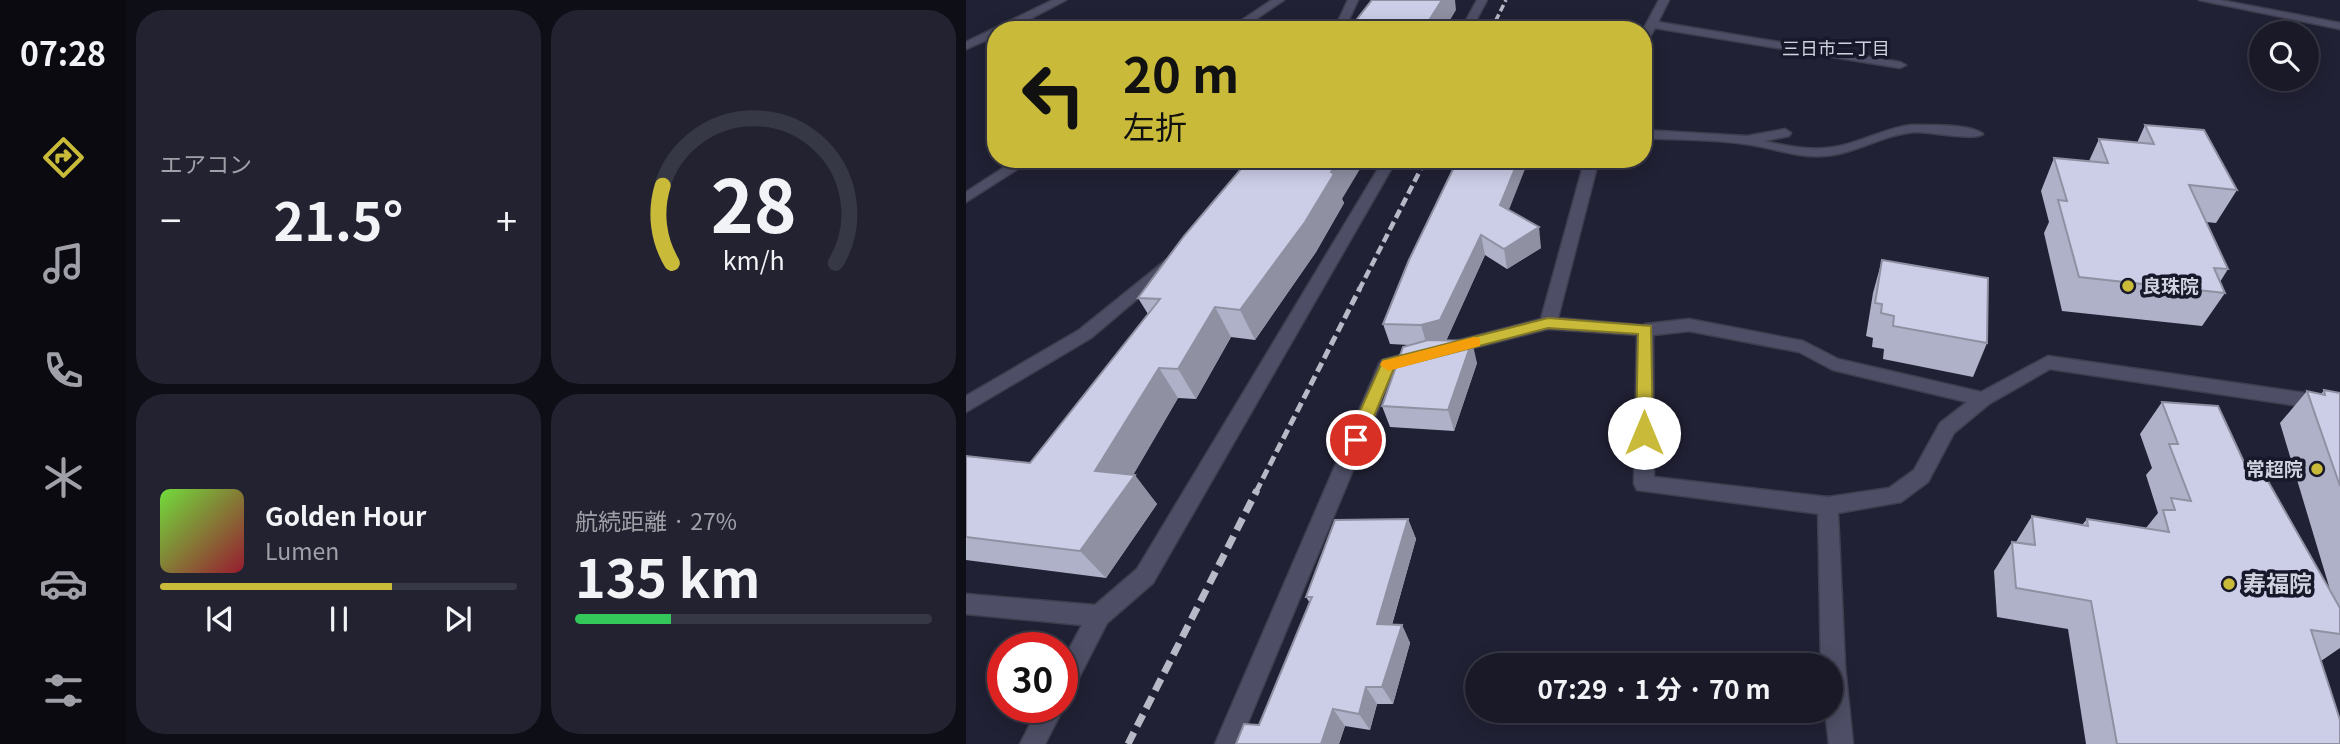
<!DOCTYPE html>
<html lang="ja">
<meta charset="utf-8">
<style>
body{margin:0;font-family:Georgia,"Noto Sans JP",serif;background:#222230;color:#f1f3f6;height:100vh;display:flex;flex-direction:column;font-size:26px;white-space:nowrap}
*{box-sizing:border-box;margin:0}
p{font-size:23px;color:#9fa0a8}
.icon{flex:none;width:38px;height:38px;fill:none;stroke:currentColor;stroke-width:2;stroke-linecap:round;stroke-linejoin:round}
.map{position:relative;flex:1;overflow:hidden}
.side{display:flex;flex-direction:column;gap:10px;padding:10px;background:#0e0e16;width:840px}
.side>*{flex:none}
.top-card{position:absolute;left:21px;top:21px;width:665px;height:147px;border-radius:28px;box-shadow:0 4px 18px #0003,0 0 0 2px #373845;background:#c9ba3a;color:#111;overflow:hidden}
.controls{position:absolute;left:1283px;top:21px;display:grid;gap:14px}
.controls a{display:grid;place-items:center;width:70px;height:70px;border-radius:50%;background:#191928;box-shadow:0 4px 18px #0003,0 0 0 2px #373845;font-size:35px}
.speed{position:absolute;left:21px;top:632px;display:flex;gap:14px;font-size:35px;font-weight:700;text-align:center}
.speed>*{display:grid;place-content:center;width:91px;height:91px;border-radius:50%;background:#191928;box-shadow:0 4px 18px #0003,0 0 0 2px #373845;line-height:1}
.speed .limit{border:10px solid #d22;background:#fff;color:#111}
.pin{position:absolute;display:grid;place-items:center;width:60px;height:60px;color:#fff;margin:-30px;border:4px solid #fff;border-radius:50%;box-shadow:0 2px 7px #0007}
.me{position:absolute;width:77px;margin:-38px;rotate:0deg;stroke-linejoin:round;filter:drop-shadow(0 0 5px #0008)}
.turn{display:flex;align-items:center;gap:24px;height:147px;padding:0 21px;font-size:32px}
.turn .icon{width:91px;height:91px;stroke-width:2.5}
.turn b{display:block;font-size:49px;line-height:60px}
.big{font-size:52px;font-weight:700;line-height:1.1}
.side .tile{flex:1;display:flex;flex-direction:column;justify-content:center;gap:10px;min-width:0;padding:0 24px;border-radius:28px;background:#222230}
.side .dial{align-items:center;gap:0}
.dial svg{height:182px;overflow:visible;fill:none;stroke:#373845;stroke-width:7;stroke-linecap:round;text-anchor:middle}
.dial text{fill:#f1f3f6;stroke:none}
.song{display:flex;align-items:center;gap:21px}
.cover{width:84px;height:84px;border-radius:10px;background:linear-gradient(135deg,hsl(100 70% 55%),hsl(350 70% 35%))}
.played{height:7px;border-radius:4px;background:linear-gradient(90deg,#c9ba3a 65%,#373845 65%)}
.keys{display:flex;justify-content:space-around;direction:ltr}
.heat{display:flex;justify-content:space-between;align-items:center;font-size:38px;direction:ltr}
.charge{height:10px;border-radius:5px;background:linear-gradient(90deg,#34c759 27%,#373845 0)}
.side .tiles{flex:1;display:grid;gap:10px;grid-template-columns:repeat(2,1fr)}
.trip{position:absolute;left:499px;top:653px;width:378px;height:70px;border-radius:35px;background:#191928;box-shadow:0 4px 18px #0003,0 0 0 2px #373845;font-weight:700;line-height:70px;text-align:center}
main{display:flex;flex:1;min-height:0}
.dock{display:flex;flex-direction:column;width:126px;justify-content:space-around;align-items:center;background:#0a0a10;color:#9fa0a8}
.dock .icon{width:49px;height:49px}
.dock .on{color:#c9ba3a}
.dock b{font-size:32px;color:#f1f3f6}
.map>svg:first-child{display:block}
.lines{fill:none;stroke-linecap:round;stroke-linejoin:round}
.service-casing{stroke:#3e3e4f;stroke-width:3}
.minor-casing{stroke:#3e3e4f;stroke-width:3}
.tertiary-casing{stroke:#3e3e4f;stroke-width:3}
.service{fill:#4e4f66;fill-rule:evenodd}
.minor{fill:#4e4f66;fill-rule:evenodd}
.tertiary{fill:#4e4f66;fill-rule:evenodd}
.rail-far3{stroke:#b8b9c7;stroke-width:3.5;stroke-dasharray:7 3.5;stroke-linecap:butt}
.rail-far2{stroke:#b8b9c7;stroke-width:4.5;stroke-dasharray:9 4.5;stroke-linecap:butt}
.rail-far1{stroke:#b8b9c7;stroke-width:5;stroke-dasharray:10 5;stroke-linecap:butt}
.rail{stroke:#b8b9c7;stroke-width:7;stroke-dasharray:13 7;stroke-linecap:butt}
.wall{fill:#afb1c8}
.shaded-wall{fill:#8f90a2}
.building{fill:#cccee8;stroke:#8f90a2;stroke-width:2}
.route{fill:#c9ba3a;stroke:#837926;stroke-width:2}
.slow{fill:#f59e0b}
.poi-dot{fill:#c9ba3a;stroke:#18182b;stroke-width:2.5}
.labels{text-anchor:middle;stroke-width:7;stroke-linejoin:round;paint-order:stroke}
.far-neighbourhood-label{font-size:18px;fill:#d1d2df;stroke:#18182b}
.poi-label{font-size:19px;font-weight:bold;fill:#d1d2df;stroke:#18182b;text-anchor:start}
.near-poi-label{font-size:23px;font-weight:bold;fill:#d1d2df;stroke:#18182b;text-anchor:start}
</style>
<main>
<nav class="dock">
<b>07:28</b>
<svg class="icon on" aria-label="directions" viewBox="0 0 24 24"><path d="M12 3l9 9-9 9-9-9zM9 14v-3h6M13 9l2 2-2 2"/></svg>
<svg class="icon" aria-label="music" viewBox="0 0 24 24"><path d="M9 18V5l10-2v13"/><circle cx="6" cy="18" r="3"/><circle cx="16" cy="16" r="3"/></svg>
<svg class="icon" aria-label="phone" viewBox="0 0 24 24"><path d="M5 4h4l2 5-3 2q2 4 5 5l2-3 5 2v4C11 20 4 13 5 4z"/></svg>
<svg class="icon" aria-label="climate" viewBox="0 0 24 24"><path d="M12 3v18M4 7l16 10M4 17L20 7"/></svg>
<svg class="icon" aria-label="car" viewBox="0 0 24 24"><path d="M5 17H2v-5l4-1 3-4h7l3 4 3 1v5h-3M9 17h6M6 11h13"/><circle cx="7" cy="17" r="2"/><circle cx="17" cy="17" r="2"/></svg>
<svg class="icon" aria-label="filters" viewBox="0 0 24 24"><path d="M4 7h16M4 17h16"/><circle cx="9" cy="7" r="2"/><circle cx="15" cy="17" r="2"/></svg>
</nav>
<section class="side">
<div class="tiles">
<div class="tile"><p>エアコン</p>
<div class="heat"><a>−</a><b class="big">21.5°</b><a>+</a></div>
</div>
<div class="tile dial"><svg viewBox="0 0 100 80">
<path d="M14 69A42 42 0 1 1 86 69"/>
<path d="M14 69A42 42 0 0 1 10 35" stroke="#c9ba3a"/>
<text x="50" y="56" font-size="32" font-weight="700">28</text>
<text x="50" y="72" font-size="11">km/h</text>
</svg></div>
<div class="tile">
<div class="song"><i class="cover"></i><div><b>Golden Hour</b><p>Lumen</p></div></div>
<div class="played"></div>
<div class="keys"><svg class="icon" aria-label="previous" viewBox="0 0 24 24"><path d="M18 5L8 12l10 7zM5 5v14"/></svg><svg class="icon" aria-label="pause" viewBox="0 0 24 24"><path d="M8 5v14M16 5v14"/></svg><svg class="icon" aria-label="next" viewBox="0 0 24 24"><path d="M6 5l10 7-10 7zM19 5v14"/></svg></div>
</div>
<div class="tile"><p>航続距離 · 27%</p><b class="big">135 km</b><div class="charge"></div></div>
</div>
</section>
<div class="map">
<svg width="1374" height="744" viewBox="0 0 1374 744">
<rect width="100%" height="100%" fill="#212135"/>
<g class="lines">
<defs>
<g id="service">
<path d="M306,0H318L274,30H261Z"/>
<path d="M51,159H67L0,202V192Z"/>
<path d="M723,319L837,341L872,359L1015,392L1082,356L1374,398V412L1084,369L1023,404L988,433L962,482L935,502L872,513L879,666L887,744H863L859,710H864V665H855L852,506L855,500L862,497L923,488L948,470L974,423L1001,402L867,370L833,352L723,331L679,336L671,330L679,324Z"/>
</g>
<g id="minor">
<path d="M87,0H100L43,30H30V36L0,49V42Z"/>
<path d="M511,0H521L505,30H495Z"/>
<path d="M693,0H703L692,22L934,62L940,65L934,68L689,28L681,42L677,43V30Z"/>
<path d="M1233,0H1254L1374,23V29Z"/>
<path d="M945,125C963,125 1005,124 1017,134C1009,141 965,132 950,132C917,134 890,154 857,156C830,158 805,147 779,144C745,139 711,140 677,138V130L781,136L819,129L825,133L823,136L798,141C824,147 852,152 878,145C902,139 921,128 945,125Z"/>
<path d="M418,159H431L187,583L141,623L104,695L96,699V662L116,625L0,614V594L129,605L171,569Z"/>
<path d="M619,159H633L592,318L685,326L687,330L688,477L862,497L869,500L872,506L869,512L862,515L671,490L668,484L671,335L582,329L484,354L478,352L475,348L478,344L575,319Z"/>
<path d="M453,350L459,352L462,356L459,360L429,369L273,744H249L413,364L416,360Z"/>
<path d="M96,703L98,707L79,744H54L73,707H96Z"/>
</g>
<g id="tertiary">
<path d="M382,0H392L378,30H368Z"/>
<path d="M205,258L210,260L213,263L210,266L125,338L0,412V396L113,330L200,260Z"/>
</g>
</defs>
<use href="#service" class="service-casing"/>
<use href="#minor" class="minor-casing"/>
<use href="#tertiary" class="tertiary-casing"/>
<use href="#service" class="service"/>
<use href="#minor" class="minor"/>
<use href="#tertiary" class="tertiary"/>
<path class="rail-far3" d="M525,30L540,0"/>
<path class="rail-far2" d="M393,290L460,159"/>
<path class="rail-far1" d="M290,492L394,288"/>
<path class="rail" d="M162,744L291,490"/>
</g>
<g class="wall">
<path d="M1179,125L1271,190L1250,223L1240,222L1262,269L1254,282L1259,293L1236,326L1096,311L1078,233L1083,222L1075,191L1088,158L1123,161L1133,139L1171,143Z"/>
<path d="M376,199L378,203L350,252L289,340L265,337L230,399L212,398L167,475L191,504L140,578L0,560V456L64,463L182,314L172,298Z"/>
<path d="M543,210L575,248L541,269L519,255L480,341L511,363L488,431L424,427L416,406L443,345L424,344L417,324Z"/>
<path d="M916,260L1021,343L1007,377L917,359L918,349L906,347L907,338L900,336L907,293Z"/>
<path d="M1358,390L1374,393V648L1355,661L1374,744H1120L1102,629L1031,617L1028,571L1046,542H1050L1066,516L1116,525L1121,519L1180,528L1192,513L1180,475L1186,468L1174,434L1196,402L1284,475L1365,593L1314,423L1341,391L1355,394Z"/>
<path d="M442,519L450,539L426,625H436L444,643L427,704H411L404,730L379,726L373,744H270L293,725L344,603L340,597Z"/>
</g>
<g class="shaded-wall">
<path d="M476,0H489L490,10L478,30H457Z"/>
<path d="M374,159H400L376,199L378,203L350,252L289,340L274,310Z"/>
<path d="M553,159H563L537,225L534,205Z"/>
<path d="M573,227L575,248L541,269L538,249Z"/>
<path d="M515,235L519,255L480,341L461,346L455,325Z"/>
<path d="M249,307L265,337L230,399L212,369Z"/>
<path d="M506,341L511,363L488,431L482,410Z"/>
<path d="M193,368L212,398L159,489L169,475L191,504L140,578L114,551L129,471Z"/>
<path d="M442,519L450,539L421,642L411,624Z"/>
<path d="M436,625L444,643L427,704L416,687Z"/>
<path d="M400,687L411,704L404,730L393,714Z"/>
<path d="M367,709L379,726L373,744H355Z"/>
</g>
<g class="building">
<path d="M406,0H476L457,30H387L388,29L384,28Z"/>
<path d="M1179,125L1238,130L1271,190L1223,185L1262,269L1248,268L1259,293L1113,277L1092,200L1101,201L1088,158L1142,163L1133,139L1188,144Z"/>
<path d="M288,159H374L365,172L368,174L339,222L274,310L249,307L212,369L193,368L129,471L169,475L114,551L0,537V456L64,463L194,299L172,298L218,236L280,163L285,164Z"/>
<path d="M492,159H553L534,205L573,227L538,249L515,235L474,320L455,325L417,324L443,260Z"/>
<path d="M916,260L1022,278L1021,343L927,326L928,316L915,313L916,304L909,303Z"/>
<path d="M462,340L506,341L482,410L416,406L437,347Z"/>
<path d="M1358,390L1374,393V486L1341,391L1359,395Z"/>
<path d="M1196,402L1252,406L1284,475L1299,476L1374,608V634L1345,630L1374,720V744H1151L1125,601L1050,588L1046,542L1069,545L1066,516L1122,526L1121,519L1203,532L1197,510H1209L1205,498L1225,501L1203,444H1212Z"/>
<path d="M442,519L411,624L436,625L416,687H400L393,714L367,709L355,744H270L278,724L293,725L346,597H340L369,520Z"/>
</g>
<path class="route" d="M582,318L685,326L687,433L684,437H672L670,433L672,334L582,328L428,368L396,445H384L381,440L417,360Z"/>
<path class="slow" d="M508,337L514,338V346L422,371L414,365L416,361Z"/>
<g class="poi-dot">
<circle cx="1162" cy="286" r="7"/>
<circle cx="1351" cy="469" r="7"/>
<circle cx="1263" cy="584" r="7"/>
</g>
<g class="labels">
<g class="far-neighbourhood-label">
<text x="870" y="55">三日市二丁目</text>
</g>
<g class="poi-label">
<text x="1176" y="293">良珠院</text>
<text x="1337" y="476" text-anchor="end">常超院</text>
</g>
<g class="near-poi-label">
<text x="1277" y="592">寿福院</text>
</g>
</g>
</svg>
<div class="controls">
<a><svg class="icon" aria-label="search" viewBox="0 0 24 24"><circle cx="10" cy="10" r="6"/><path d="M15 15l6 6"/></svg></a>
</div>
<div class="speed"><div class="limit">30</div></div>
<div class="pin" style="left:390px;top:440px;background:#d93025"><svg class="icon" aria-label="arrive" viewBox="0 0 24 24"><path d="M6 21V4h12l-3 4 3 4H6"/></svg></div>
<svg class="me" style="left:678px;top:433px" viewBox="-20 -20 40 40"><circle r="19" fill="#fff"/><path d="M0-13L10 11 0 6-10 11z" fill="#c9ba3a"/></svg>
<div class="trip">07:29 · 1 分 · 70 m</div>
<div class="top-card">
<div class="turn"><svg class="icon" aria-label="left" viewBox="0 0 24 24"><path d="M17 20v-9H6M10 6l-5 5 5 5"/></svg><div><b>20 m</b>左折</div></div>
</div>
</div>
</main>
